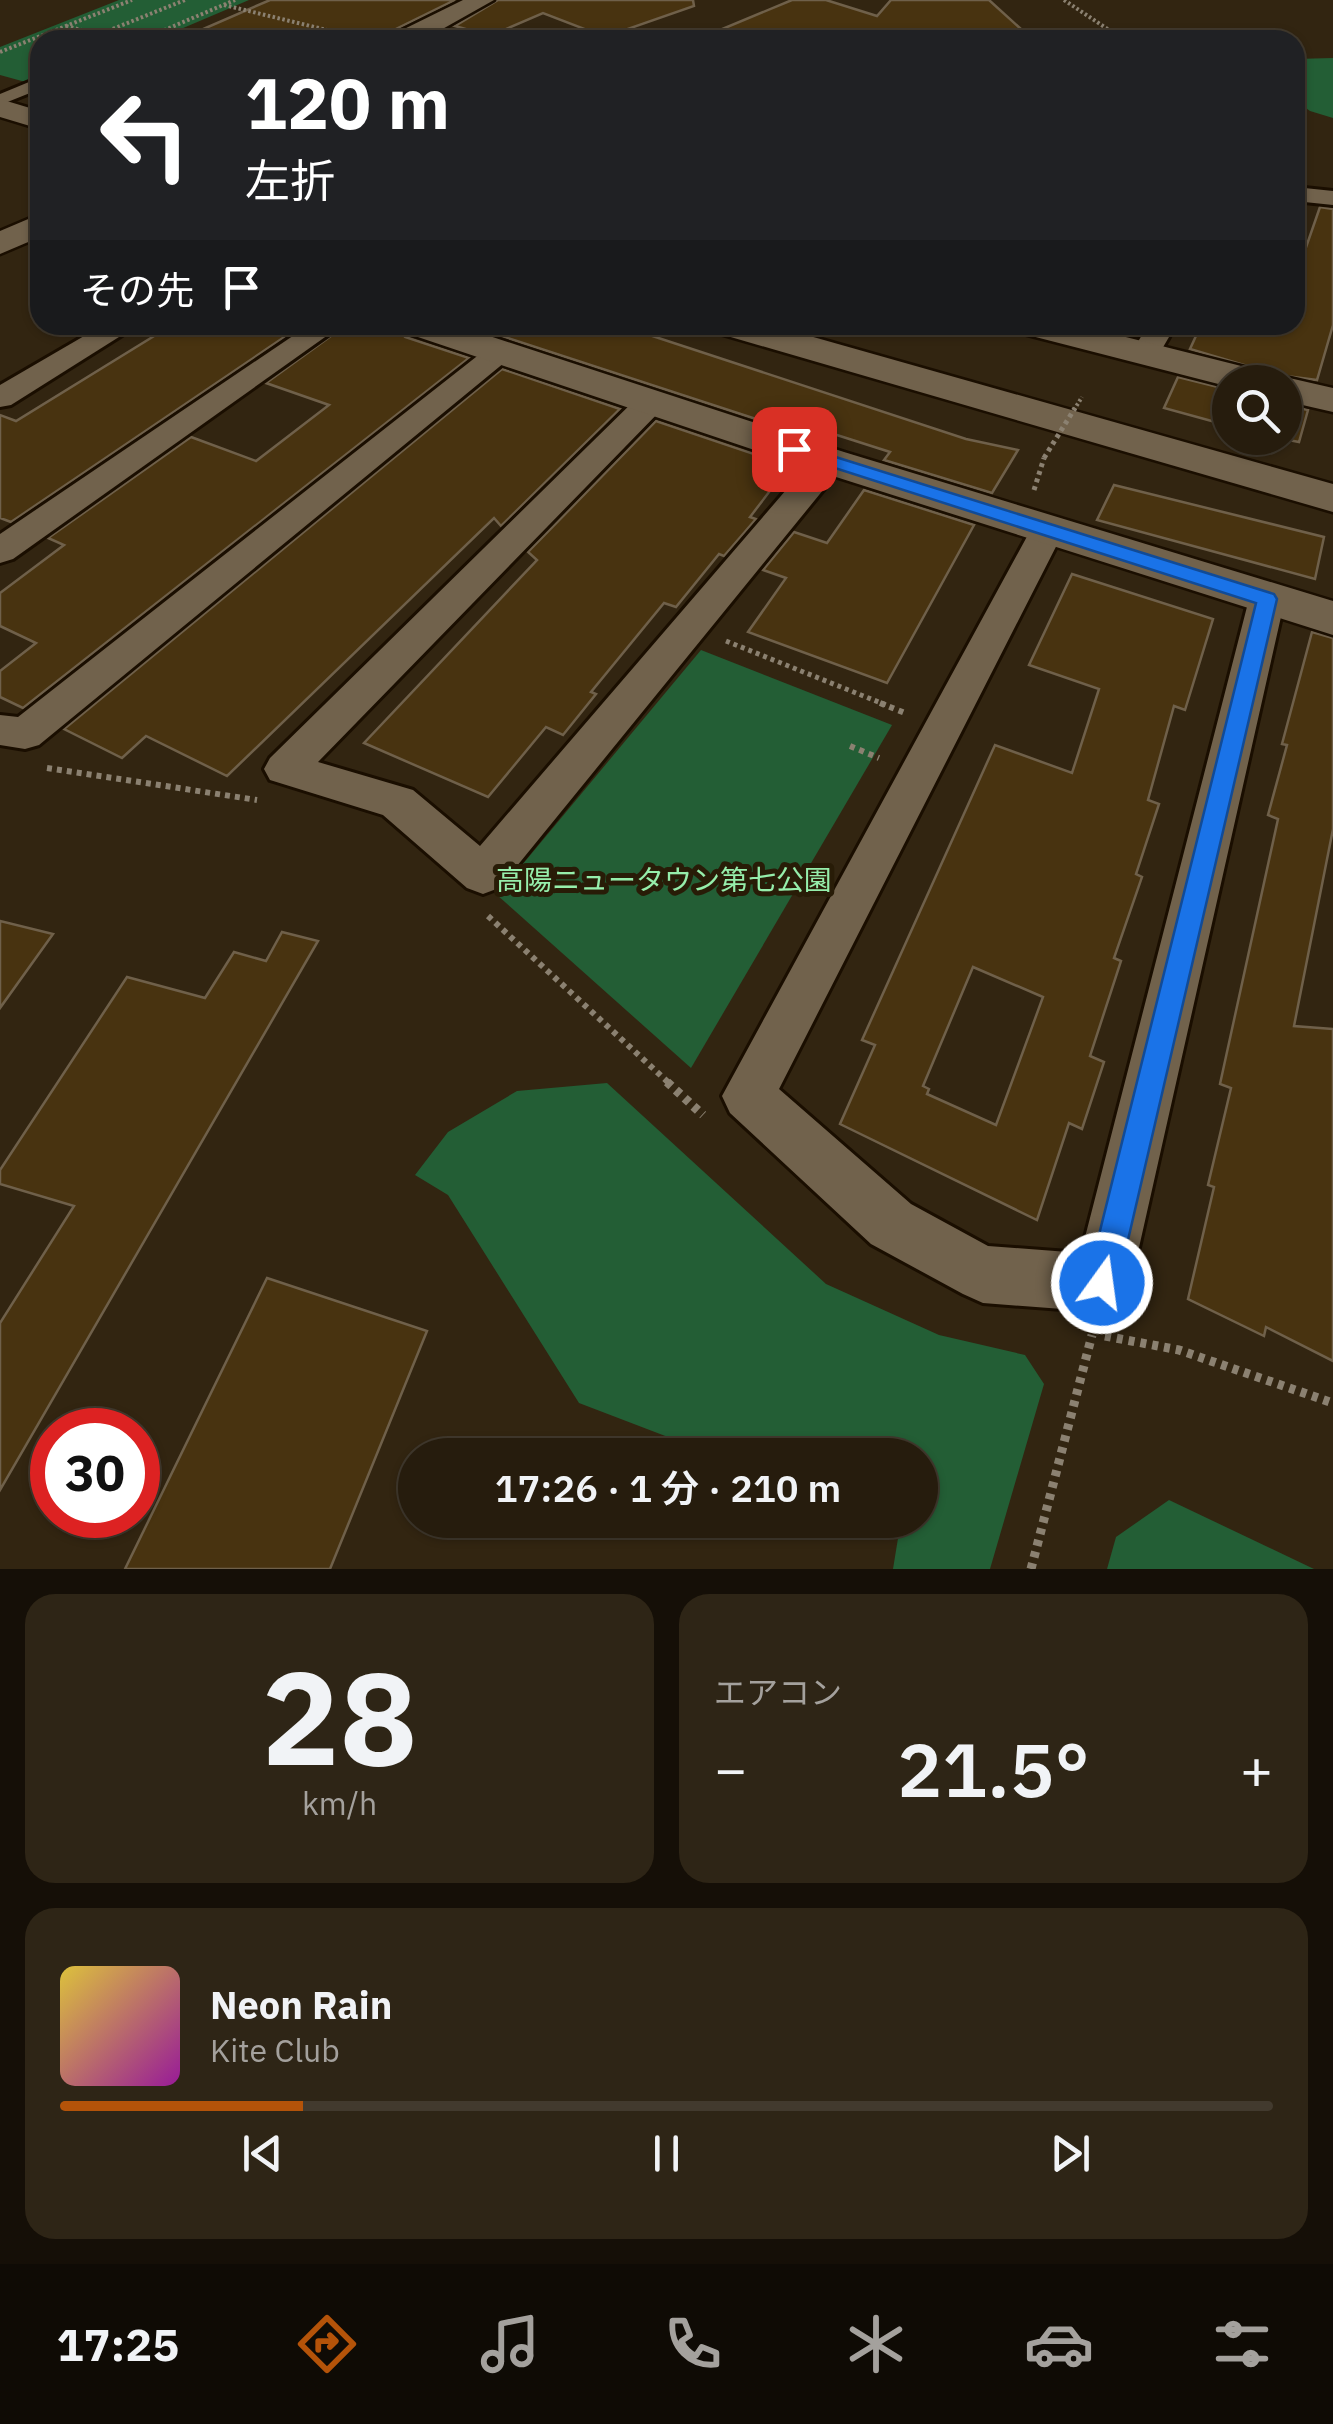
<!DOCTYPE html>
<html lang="ja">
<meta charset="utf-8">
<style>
body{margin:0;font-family:"IBM Plex Sans","Noto Sans JP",sans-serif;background:#2e2516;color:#f1f3f6;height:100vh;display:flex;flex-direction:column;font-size:38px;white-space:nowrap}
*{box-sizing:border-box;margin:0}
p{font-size:32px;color:#a4a19d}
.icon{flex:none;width:55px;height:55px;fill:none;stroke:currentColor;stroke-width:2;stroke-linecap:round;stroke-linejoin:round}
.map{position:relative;height:1569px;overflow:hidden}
.side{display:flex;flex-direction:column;gap:25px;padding:25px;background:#150f07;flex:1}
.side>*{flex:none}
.guide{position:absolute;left:30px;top:30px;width:1275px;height:305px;border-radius:30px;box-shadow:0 2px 8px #0004,0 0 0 2px #423a2e;background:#202124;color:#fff;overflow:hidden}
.tools{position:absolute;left:1212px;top:365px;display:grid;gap:20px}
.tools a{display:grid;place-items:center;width:90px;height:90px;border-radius:50%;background:#261c0d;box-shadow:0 2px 8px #0004,0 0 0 2px #423a2e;font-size:50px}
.speed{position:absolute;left:30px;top:1408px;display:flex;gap:20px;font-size:50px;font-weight:700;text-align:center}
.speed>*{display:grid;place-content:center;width:130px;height:130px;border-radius:50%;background:#261c0d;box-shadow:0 2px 8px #0004,0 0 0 2px #423a2e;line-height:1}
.speed .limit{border:15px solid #d22;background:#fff;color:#111}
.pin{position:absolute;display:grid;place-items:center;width:85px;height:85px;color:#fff;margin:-42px;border-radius:20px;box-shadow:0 5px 15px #0006}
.me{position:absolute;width:110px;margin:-55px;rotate:14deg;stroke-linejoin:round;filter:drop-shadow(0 0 8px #0008)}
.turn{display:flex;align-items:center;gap:35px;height:210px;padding:0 50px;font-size:45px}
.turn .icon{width:130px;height:130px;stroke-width:2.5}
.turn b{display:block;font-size:70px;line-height:85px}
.then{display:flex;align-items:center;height:95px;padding:0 50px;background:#0003;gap:20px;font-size:38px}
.big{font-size:75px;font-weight:600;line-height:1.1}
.side .tile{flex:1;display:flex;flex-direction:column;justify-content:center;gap:15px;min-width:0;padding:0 35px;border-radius:30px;background:#2e2516}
.side .dial{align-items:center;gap:0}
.dial b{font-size:130px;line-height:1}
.song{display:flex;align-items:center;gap:30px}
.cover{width:120px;height:120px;border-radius:15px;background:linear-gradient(135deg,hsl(50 70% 55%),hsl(300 70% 35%))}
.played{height:10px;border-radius:5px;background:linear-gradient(90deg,#b45309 20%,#423a2e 20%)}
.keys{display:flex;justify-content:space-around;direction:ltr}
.heat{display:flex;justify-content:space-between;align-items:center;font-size:55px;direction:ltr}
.side .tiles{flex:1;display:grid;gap:25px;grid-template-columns:1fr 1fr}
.tile:last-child{grid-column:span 2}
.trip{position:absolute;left:398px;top:1438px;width:540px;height:100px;border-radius:50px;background:#261c0d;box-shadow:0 2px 8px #0004,0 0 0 2px #423a2e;font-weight:600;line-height:100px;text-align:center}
.menu{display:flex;height:160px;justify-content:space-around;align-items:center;background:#0f0b05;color:#a4a19d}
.menu .icon{width:70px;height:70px}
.menu .on{color:#b45309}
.menu b{font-size:45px;color:#f1f3f6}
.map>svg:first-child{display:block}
.green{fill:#235e35}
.building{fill:#483310;stroke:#6f604a;stroke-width:2.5;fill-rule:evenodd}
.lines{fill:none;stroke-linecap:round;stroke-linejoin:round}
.pedestrian-casing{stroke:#1a0e00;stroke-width:6}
.minor-casing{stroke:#1a0e00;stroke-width:6}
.tertiary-casing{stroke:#1a0e00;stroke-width:5}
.path-far3{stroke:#8b8171;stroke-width:4;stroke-dasharray:2.5 2.5;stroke-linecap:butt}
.path-far2{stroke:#8b8171;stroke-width:5;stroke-dasharray:4 4;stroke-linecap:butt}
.path-far1{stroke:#8b8171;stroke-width:6;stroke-dasharray:5 5;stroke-linecap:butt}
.path{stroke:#8b8171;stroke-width:9;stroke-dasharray:6 6;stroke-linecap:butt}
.pedestrian{fill:#71624c;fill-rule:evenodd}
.minor{fill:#71624c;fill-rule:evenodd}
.tertiary{fill:#71624c;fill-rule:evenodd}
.path-bridge-far1{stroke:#8b8171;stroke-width:4;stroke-dasharray:2.5 2.5;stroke-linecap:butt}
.path-bridge{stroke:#8b8171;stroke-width:5;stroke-dasharray:4 4;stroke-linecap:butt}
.route{fill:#1a73e8;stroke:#114b97;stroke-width:2.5}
.labels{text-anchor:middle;stroke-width:10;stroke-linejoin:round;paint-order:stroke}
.park-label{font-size:28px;fill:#96eeab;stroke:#281c07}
</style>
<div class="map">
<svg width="1333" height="1569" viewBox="0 0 1333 1569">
<rect width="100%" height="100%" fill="#322511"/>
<g class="green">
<path d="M119,0H249L155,40H40V86L0,75V47Z"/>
<path d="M1333,58V118L1310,111L1295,100V59Z"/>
<path d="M701,650L892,725L691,1068L497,895Z"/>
<path d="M607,1083L826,1284L939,1335L1025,1355L1044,1384L990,1569H893L900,1526L885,1520H920V1455H715L579,1403L448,1195L415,1175L448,1132L517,1091Z"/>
<path d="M1169,1500L1314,1569H1107L1116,1537Z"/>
</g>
<g class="building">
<path d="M270,0H455L392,31L386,40H178Z"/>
<path d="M498,0H693L694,6L605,37L543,13L490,36L455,26Z"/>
<path d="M792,0H826L877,16L891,0H989L1033,40H696Z"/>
<path d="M1320,207L1333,209V325L1317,380L1278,375L1190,349L1201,325H1295V279Z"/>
<path d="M172,325H205L236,335L252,325H302L11,522L0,518V415L16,421Z"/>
<path d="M346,325H396L405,337L469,358L23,708L0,697V671L36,643L0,626V593L64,545L48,538L191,437L256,461L329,405L266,383Z"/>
<path d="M468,325H619L966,439L1018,450L992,493L884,460L890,452L818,429L811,437Z"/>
<path d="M502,369L620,409L501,526L494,518L227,776L146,736L122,758L64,729Z"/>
<path d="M1178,377L1230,390V426L1164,408Z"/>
<path d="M1285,405L1308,410L1299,442L1278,438H1285Z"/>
<path d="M656,421L789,466L750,517L756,519L724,556L719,554L676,607L664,603L591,692L596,694L563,735L546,727L488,797L364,743L537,560L528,552Z"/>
<path d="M1114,485L1324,537L1315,579L1097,520Z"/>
<path d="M864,490L974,525L887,683L748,632L786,578L763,570L794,532L827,543Z"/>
<path d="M1072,574L1213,619L1185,710L1174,706L1148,800L1159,804L1136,874L1142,877L1114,958L1121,961L1090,1056L1104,1062L1082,1129L1069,1123L1037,1220L840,1124L875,1045L862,1040L995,745L1072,773L1099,689L1029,665ZM973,967L1043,997L996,1125L927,1094L929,1089L923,1086Z"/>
<path d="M1312,632L1333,638V829L1294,1026L1333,1029V1361L1266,1327L1264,1336L1188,1299L1214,1187L1208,1185L1231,1088L1220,1084L1278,819L1268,815L1287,745L1282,744Z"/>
<path d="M0,921L53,934L0,1008Z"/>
<path d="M282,932L318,941L0,1490V1323L74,1206L0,1184V1170L127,977L205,998L234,952L266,961Z"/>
<path d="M267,1278L427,1331L330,1569H125Z"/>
</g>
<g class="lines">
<defs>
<path id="pedestrian" d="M40,81V89L0,105V94L29,82Z"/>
<g id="minor">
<path d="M1295,187L1333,191V205L1295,201Z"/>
<path d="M103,325H138L11,405L0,407V385Z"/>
<path d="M309,325H342L13,559L0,563V534Z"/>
<path d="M1148,325H1176L1155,361H1135L1130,355Z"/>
<path d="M500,343L510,346L515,352L510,358L39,745L25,749L0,745V715L18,717L490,346Z"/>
<path d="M652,392L663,394L667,401L663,408L318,762L413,790L480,846L817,454H841L845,461L841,468L499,888L483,894L467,888L383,815L270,780L264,769L270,758L641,394Z"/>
<path d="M1047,520L1059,523L1064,531L779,1089L911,1204L988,1246L1081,1253L1249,599L1254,590L1267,587L1280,590L1285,599L1131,1283L1122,1303L1102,1312L983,1303L963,1294L871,1244L730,1113L722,1096L1030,531L1035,523Z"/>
</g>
<g id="tertiary">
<path d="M463,0H494L423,40H390L394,34Z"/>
<path d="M0,99L40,111V129L0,117Z"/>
<path d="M40,214V237L0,254V231Z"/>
<path d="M400,325H456L844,452L1333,601V635L814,470L406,333Z"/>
<path d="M711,325H771L1333,484V512L717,333Z"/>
<path d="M1014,325H1078L1273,374L1277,379L1285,377L1333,388V412L1285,401V382H1230V387L1020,333Z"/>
</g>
</defs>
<use href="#pedestrian" class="pedestrian-casing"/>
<use href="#minor" class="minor-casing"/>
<use href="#tertiary" class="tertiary-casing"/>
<g class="path-far3">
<path d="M1064,0L1112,32L1117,40"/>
<path d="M224,5L368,40"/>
<path d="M66,26L97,34"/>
<path d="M111,30L142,38"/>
<path d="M85,40L185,0"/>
<path d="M141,40L235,0"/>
<path d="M0,52L132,0"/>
</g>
<g class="path-far2">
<path d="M1034,490L1044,458"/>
<path d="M726,641L886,705"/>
</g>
<g class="path-far1">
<path d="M880,703L905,713"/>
<path d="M850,746L879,758"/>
<path d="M47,768L257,800"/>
<path d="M488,916L670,1084"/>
</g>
<g class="path">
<path d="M667,1082L703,1115"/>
<path d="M1105,1336L1179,1350L1333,1403"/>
<path d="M1031,1569L1092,1335"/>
</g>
<use href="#pedestrian" class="pedestrian"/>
<use href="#minor" class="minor"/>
<use href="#tertiary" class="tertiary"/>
<path class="path-bridge-far1" d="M1074,410L1082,397"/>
<path class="path-bridge" d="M1044,458L1075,408"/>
</g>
<path class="route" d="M794,444L1274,594L1277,599L1118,1283L1113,1294L1102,1298L1091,1294L1087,1283L1256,603L788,453L785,449Z"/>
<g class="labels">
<g class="park-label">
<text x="664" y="890">高陽ニュータウン第七公園</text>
</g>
</g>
</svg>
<div class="tools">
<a><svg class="icon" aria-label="search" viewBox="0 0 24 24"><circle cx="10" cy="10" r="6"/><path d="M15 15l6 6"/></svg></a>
</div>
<div class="speed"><div class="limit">30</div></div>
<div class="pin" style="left:794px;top:449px;background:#d93025"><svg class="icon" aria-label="arrive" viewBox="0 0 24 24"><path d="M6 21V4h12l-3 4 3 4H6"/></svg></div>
<svg class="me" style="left:1102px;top:1283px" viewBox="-20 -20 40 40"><circle r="17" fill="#1a73e8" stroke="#fff" stroke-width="3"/><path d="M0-11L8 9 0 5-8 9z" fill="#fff"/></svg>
<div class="trip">17:26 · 1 分 · 210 m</div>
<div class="guide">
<div class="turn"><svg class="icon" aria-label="left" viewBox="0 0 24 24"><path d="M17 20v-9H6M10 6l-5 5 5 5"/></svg><div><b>120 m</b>左折</div></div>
<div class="then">その先<svg class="icon" aria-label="arrive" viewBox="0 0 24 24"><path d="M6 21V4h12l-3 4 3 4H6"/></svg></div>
</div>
</div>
<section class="side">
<div class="tiles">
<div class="tile dial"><b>28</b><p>km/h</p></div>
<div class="tile"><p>エアコン</p>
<div class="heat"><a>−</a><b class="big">21.5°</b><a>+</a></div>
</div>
<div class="tile">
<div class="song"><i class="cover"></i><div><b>Neon Rain</b><p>Kite Club</p></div></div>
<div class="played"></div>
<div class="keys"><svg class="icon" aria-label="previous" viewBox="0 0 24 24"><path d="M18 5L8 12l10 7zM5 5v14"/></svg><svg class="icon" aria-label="pause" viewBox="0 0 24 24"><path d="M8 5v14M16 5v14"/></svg><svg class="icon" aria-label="next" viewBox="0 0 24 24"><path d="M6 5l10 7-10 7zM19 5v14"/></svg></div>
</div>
</div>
</section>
<nav class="menu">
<b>17:25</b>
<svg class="icon on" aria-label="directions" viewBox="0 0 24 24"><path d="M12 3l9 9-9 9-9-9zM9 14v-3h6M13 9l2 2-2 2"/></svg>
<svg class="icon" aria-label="music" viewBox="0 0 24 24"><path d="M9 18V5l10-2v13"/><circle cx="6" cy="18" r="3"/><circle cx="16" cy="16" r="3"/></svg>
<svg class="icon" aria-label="phone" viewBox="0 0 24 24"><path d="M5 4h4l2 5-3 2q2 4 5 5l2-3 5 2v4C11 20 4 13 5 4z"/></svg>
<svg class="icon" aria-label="climate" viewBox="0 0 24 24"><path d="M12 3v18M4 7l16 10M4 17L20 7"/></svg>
<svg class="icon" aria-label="car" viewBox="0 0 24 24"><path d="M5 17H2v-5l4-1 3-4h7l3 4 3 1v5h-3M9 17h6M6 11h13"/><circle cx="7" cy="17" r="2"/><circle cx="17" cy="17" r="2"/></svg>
<svg class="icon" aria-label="filters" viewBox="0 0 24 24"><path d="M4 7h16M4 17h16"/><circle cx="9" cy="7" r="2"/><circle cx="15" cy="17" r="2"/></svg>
</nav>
